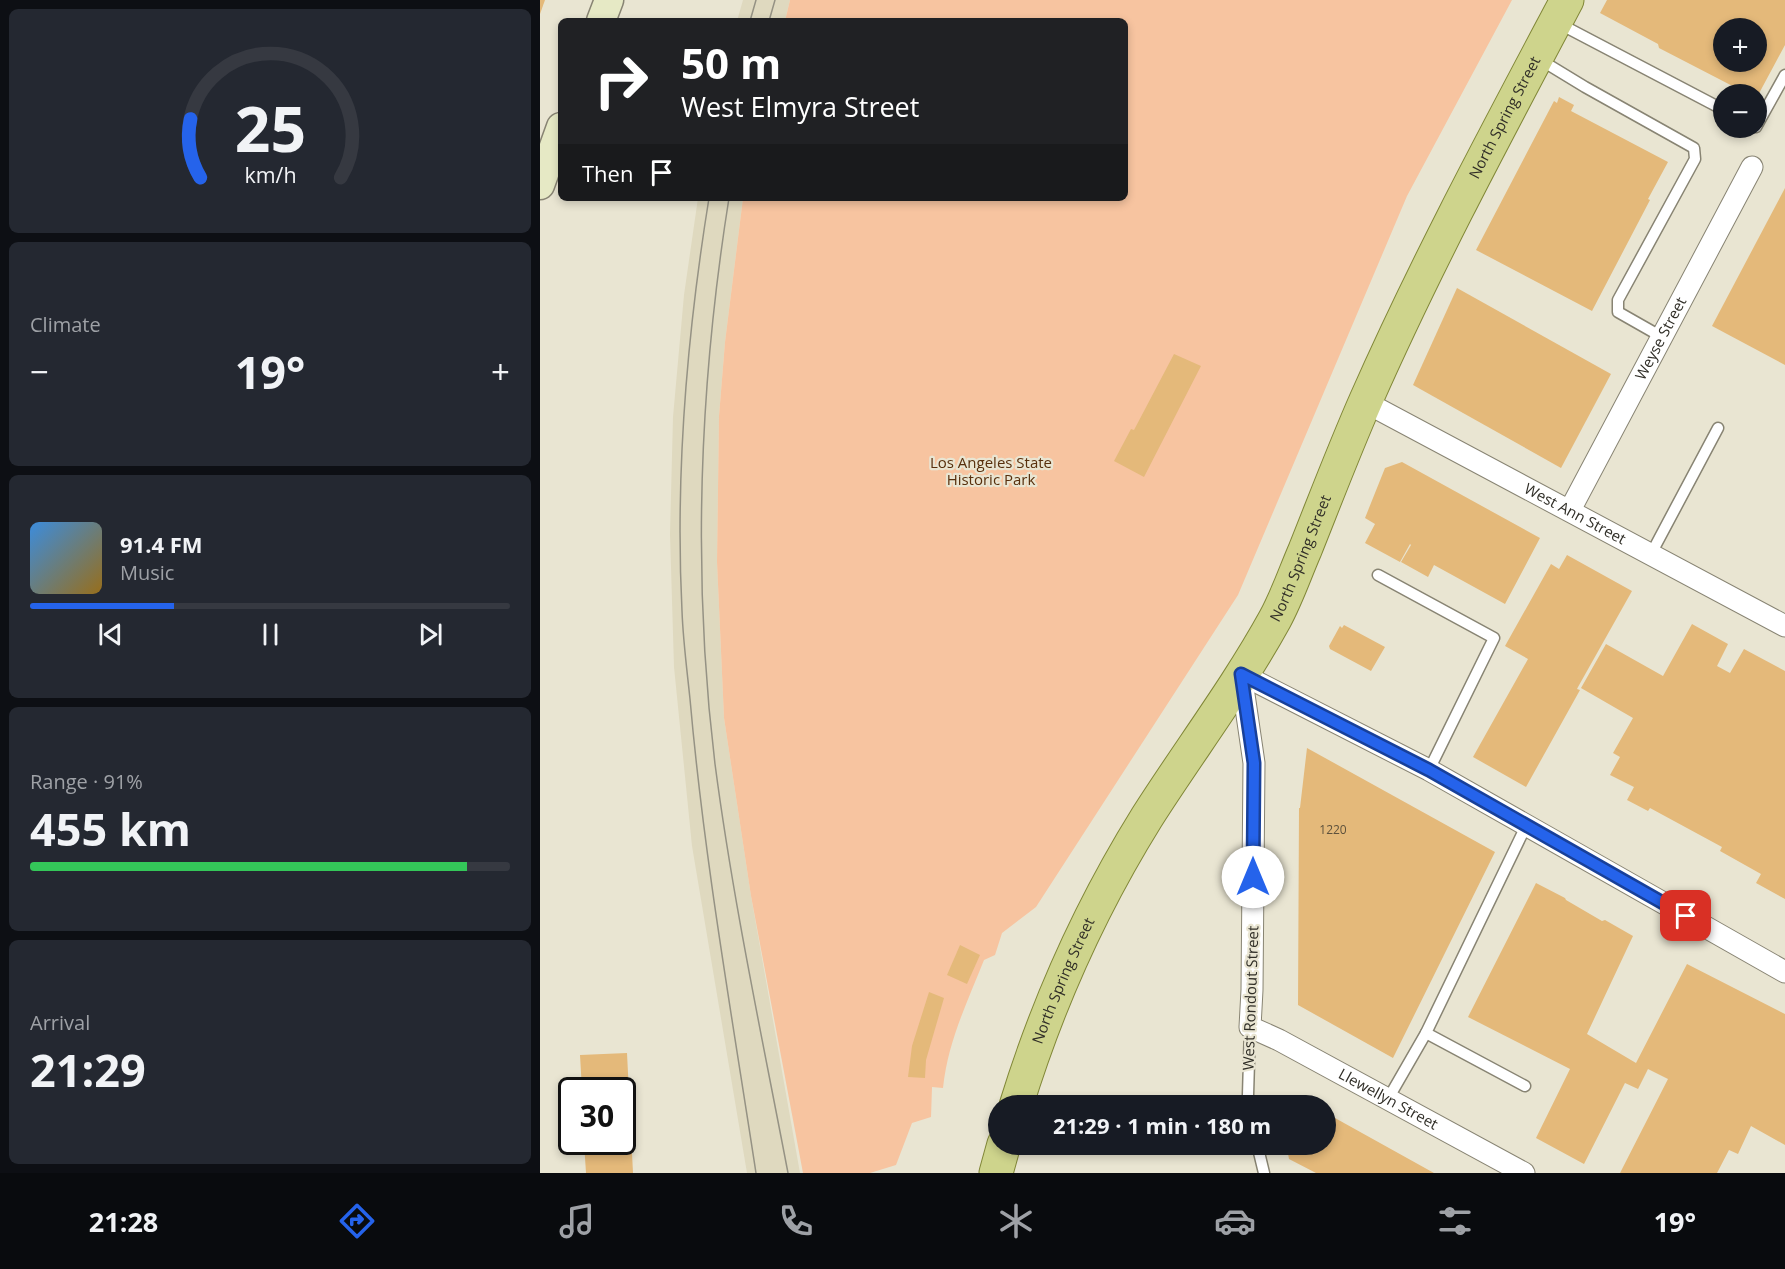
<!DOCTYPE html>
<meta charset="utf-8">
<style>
body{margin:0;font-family:"Open Sans",sans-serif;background:#242831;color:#f1f3f6;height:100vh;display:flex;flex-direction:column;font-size:22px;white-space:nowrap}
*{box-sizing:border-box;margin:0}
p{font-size:20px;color:#9ea1a6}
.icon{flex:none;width:33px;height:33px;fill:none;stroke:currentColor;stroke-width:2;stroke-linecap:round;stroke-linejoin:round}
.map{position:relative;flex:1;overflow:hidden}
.panel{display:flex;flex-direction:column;gap:9px;padding:9px;background:#0d0f14;width:540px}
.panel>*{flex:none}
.banner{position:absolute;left:18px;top:18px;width:570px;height:183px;border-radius:9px;box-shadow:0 3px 9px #0003;background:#202124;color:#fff;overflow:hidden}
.tools{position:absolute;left:1173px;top:18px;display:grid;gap:12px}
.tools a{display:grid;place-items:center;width:54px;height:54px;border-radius:50%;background:#171b24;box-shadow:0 3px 9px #0003;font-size:30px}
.speed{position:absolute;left:18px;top:1077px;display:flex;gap:12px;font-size:30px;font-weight:700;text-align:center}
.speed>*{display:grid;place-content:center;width:78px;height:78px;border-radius:50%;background:#171b24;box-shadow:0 3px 9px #0003;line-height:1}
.speed .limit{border:3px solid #111;border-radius:9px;background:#fff;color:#111}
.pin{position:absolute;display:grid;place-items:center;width:51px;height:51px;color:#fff;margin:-26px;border-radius:12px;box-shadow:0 3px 9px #0006}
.me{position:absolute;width:66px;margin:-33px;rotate:0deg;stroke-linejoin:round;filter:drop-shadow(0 0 4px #0008)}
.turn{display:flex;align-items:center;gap:21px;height:126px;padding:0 24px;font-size:27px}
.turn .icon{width:78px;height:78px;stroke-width:2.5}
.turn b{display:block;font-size:42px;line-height:51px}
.then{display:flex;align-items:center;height:57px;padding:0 24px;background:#0003;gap:12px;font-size:22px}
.big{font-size:45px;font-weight:700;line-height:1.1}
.panel .card{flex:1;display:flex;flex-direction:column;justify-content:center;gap:9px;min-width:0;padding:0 21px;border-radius:9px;background:#242831}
.panel .dial{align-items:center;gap:0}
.dial svg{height:156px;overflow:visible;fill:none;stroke:#363941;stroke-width:7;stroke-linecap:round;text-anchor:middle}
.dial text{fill:#f1f3f6;stroke:none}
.song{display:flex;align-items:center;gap:18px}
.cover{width:72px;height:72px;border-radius:9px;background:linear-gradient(135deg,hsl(210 70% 55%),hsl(40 70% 35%))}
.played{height:6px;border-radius:3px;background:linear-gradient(90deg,#2563eb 30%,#363941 30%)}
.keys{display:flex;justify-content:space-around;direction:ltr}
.heat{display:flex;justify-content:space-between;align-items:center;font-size:33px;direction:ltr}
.charge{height:9px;border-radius:4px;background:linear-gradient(90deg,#34c759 91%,#363941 0)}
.trip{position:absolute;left:448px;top:1095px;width:348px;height:60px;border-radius:30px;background:#171b24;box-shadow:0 3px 9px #0003;font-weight:700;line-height:60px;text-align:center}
.tabs{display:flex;height:96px;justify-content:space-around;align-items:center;background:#090b0e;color:#9ea1a6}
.tabs .icon{width:42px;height:42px}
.tabs .active{color:#2563eb}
.tabs b{font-size:27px;color:#f1f3f6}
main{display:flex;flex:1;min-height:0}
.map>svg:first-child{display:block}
.built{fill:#dfd9bf}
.green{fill:#f7c4a0}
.building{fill:#e4b97a;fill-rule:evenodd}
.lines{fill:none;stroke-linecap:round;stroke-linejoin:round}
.lane-casing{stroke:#888473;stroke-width:13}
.street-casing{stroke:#888473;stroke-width:23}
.secondary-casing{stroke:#888473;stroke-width:31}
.primary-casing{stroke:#818737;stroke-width:35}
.lane{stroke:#fff;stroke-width:10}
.street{stroke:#fff;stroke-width:21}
.secondary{stroke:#e6e9c5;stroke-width:28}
.primary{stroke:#ced48c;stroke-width:33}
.tram{stroke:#959284;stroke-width:1.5}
.route-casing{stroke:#184099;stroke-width:15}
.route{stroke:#2563eb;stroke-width:10}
.labels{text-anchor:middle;stroke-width:4.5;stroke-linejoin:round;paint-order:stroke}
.number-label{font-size:12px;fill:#5d513c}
.street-label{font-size:15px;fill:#302e27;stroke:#e9e5d2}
.park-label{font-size:15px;fill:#58300d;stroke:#e9e5d2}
</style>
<main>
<section class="panel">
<div class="card dial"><svg viewBox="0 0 100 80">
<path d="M14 69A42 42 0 1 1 86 69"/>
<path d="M14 69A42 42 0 0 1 9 39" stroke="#2563eb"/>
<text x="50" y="56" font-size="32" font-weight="700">25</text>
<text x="50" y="72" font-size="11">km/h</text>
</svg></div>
<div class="card"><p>Climate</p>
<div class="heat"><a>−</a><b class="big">19°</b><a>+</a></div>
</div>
<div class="card">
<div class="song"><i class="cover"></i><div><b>91.4 FM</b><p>Music</p></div></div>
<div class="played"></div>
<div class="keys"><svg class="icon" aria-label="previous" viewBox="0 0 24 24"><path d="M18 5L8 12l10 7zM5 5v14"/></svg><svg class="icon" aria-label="pause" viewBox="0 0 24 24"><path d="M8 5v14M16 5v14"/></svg><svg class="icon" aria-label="next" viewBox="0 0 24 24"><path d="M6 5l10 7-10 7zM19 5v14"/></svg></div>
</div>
<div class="card"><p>Range · 91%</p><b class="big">455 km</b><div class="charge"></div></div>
<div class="card"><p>Arrival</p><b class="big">21:29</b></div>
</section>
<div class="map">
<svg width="1245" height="1173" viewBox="0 0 1245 1173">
<rect width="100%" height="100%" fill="#e9e5d2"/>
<g class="built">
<path d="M203,0H250L245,21H197Z"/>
<path d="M158,198H203L185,342L179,416L177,562L184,718L211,896L260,1173H207L152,846L134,667L130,534L133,417L144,295Z"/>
</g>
<path class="green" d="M250,0H972L867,196L698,595L496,907L462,933L455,955L444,960C427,1003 408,1041 403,1088L392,1087L391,1117L372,1123L356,1165L330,1173H263L211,896L184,718L177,562L179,416L185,342L203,198H585V21H245Z"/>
<g class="building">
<path d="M0,0H5L0,14Z"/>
<path d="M1067,0H1245V45L1216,99V94H1208L1119,48L1118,44L1060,13ZM1184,28H1216V62H1184Z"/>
<path d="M1019,97L1034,105L1031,111L1128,162L1108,199L1110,200L1052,311L936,250L1014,101L1017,103Z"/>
<path d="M1245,188V365L1172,326Z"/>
<path d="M917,288L1071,374L1021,468L873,385Z"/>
<path d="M634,354L661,366L604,477L574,461L591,429L594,430Z"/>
<path d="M862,462L1000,538L965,604L894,565L888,577L861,562L871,545L870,544L860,562L825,543L835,524L825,518L845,468Z"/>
<path d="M1027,555L1092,591L1038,687L1037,689L1040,690L986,787L933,757L988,659L965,646L1011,564L1019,569Z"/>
<path d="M1152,624L1188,644L1177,666L1190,673L1204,649L1245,671V899L1216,883L1221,874L1180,851L1182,847L1110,808L1108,811L1087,800L1094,787L1070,775L1080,757L1073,753L1093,718L1041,688L1066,644L1123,676Z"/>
<path d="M804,625L845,647L831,671L790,649L789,646L800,626L802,628Z"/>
<path d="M767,748L955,852L853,1058L758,1005L759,808H760Z"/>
<path d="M996,883L1025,898L1026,900L1062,921L1065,920L1093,936L1047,1034L1096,1063L1147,964L1245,1014V1145L1211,1126L1198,1154L1189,1150L1177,1173H1080L1128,1079L1108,1069L1098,1089L1085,1083L1044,1164L996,1138L1030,1069L928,1017Z"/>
<path d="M420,945L440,955L427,984L407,975Z"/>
<path d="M389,992L404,998L386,1060L385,1078L368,1077L372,1046Z"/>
<path d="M87,1053L93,1173H46L44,1142H82V1090H42L40,1055Z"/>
<path d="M754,1095L772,1106H749Z"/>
<path d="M786,1113L894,1173H776L749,1159L746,1144H786Z"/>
</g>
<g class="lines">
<defs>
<g id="lane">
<path d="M1018,23L1184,110"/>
<path d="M999,59L1045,87L1154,148L1155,159L1078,300V312L1122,337"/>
<path d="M1216,127L1245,75"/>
<path d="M1111,554L1178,428"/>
<path d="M838,575L954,638L889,770"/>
<path d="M985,1086L886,1033L986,826"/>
<path d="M848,1099L886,1033"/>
<path d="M710,1106L708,1095L710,1027"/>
<path d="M717,1144L724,1173"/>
</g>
<g id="street">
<path id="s1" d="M825,402L1245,626"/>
<path id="s2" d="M1030,510L1212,167"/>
<path id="s3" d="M701,674L714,763L712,990L710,1027L739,1040L984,1173"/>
<path d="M701,674L889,770L1245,972"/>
</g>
<g id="secondary">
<path d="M61,21L69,0"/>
<path d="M0,185L21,127"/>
</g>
<g id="primary">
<path id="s4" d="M476,1106C507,1005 551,907 607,817C649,751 697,688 735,619C747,597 755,573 765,550C785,500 804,450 826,400C886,264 957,132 1027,0"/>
<path d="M456,1173L464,1144"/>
</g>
</defs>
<use href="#lane" class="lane-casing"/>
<use href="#street" class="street-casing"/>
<use href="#secondary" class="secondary-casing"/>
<use href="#primary" class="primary-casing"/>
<use href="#lane" class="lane"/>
<use href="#street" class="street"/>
<use href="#secondary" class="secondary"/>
<use href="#primary" class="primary"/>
<g class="tram">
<path d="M210,21L216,0"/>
<path d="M229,21L235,0"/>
<path d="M169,198C147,334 135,473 142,611C143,640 147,670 150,699C164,858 192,1016 216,1173"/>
<path d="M189,198C159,386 152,575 175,764C193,901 222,1037 248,1173"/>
</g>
</g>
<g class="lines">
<defs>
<path id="route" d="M713,877L714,763L701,674L889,770L1146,916"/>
</defs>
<use href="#route" class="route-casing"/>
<use href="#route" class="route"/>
</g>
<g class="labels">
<g class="number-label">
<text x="793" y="834">1220</text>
</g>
<g class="street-label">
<text dy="5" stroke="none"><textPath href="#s4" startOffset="1106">North Spring Street</textPath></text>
<text dy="5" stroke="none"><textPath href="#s2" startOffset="194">Weyse Street</textPath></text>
<text dy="5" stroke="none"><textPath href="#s1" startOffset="238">West Ann Street</textPath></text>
<text dy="5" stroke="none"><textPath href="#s4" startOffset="620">North Spring Street</textPath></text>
<text dy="5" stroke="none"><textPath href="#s4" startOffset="134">North Spring Street</textPath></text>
<text transform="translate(711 998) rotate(-88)" y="5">West Rondout Street</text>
<text dy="5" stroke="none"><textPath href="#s3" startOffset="510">Llewellyn Street</textPath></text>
</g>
<g class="park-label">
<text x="451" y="468">Los Angeles State<tspan x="451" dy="17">Historic Park</tspan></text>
</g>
</g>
</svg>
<div class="tools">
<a>+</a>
<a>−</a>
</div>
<div class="speed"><div class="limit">30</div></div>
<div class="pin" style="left:1146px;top:916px;background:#d93025"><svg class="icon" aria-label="arrive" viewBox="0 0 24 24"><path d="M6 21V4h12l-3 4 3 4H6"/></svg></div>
<svg class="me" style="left:713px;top:877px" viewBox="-20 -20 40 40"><circle r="19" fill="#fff"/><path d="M0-13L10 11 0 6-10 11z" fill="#2563eb"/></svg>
<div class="trip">21:29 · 1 min · 180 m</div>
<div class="banner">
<div class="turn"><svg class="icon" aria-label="right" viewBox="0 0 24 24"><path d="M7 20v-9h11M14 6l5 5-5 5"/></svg><div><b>50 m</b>West Elmyra Street</div></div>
<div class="then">Then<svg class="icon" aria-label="arrive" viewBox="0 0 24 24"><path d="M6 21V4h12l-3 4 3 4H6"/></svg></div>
</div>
</div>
</main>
<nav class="tabs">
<b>21:28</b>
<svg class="icon active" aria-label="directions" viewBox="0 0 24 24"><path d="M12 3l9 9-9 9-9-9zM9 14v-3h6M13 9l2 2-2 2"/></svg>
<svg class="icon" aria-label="music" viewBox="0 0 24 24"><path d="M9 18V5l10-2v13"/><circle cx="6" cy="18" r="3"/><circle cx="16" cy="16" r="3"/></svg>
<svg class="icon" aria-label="phone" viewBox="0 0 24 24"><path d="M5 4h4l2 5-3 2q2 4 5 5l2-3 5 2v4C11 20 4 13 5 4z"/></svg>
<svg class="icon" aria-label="climate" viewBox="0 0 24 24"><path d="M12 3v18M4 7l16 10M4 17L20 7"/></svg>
<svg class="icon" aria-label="car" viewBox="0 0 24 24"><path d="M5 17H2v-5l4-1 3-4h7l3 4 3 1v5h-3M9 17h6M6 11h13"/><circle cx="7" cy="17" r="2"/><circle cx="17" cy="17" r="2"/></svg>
<svg class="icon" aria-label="filters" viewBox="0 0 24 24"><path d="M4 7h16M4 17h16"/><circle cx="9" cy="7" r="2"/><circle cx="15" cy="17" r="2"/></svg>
<b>19°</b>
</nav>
